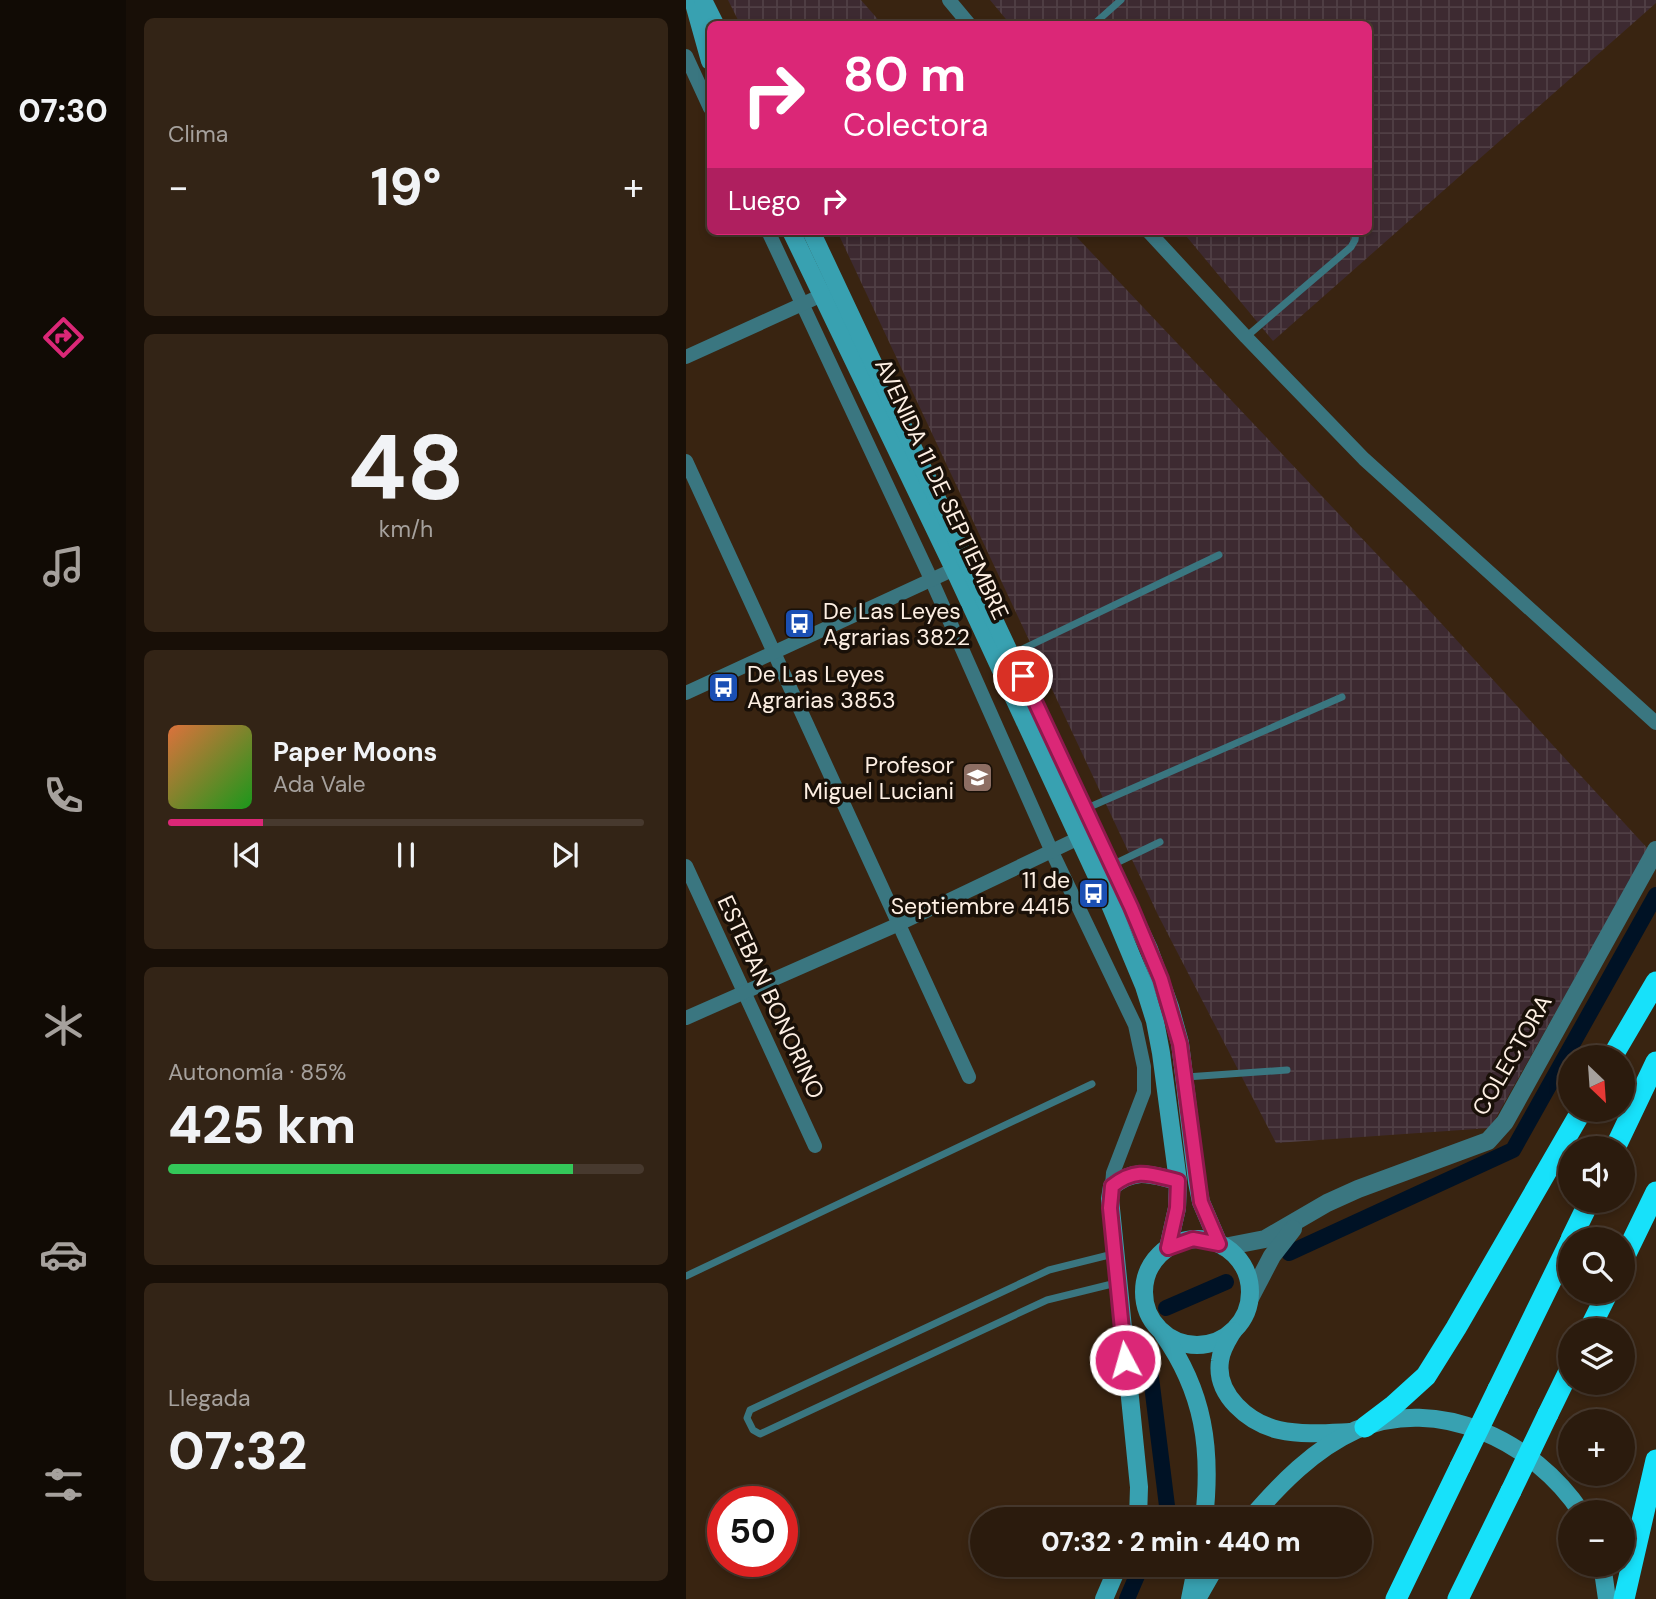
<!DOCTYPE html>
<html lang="es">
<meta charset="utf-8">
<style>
body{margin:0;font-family:"DM Sans",sans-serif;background:#332416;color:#f1f3f6;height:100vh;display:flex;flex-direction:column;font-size:26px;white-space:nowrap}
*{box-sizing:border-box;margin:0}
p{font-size:23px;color:#a6a19d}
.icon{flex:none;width:38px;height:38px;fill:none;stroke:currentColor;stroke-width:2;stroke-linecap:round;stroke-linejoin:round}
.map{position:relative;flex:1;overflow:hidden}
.panel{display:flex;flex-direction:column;gap:18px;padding:18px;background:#180f07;width:560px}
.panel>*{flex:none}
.banner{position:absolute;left:21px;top:21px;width:665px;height:214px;border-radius:10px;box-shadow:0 4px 10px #0003,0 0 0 2px #47392e;background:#db2777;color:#fff;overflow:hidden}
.needle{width:46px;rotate:155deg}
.tools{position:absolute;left:872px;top:1045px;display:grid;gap:14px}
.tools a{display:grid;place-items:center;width:77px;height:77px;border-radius:50%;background:#2b1b0d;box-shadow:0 4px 10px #0003,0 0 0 2px #47392e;font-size:35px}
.speed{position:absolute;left:21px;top:1486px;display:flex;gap:14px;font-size:35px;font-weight:700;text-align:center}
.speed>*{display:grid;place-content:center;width:91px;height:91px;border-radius:50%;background:#2b1b0d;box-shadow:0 4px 10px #0003,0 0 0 2px #47392e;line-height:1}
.speed .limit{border:10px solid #d22;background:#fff;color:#111}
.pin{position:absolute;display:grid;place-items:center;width:60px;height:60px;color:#fff;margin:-30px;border:4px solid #fff;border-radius:50%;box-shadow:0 2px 7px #0007}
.me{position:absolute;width:77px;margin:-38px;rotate:354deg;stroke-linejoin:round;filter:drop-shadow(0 0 5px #0008)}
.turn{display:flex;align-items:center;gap:24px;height:147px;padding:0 21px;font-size:32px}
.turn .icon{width:91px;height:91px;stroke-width:2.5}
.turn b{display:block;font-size:49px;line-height:60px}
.then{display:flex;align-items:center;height:66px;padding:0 21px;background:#0003;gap:14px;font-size:26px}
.big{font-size:52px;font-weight:800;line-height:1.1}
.panel .tile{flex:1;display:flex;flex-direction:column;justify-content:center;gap:10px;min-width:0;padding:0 24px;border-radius:10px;background:#332416}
.panel .dial{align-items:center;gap:0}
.dial b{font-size:91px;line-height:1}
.song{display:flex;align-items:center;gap:21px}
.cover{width:84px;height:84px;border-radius:10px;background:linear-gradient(135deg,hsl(20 70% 55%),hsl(120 70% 35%))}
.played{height:7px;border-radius:4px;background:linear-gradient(90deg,#db2777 20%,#47392e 20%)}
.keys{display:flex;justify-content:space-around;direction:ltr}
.heat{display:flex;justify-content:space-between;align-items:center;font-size:38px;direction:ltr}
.charge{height:10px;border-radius:5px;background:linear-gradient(90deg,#34c759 85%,#47392e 0)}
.trip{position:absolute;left:284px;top:1507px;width:402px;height:70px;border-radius:35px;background:#2b1b0d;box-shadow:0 4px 10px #0003,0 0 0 2px #47392e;font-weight:800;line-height:70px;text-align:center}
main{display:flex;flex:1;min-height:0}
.tabs{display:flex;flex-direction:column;width:126px;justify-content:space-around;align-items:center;background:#110b05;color:#a6a19d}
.tabs .icon{width:49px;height:49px}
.tabs .selected{color:#db2777}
.tabs b{font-size:32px;color:#f1f3f6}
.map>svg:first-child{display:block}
.industrial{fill:url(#industrial-grid)}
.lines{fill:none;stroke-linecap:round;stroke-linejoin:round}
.canal{stroke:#001225;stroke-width:16}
.service{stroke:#3a7680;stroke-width:7}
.minor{stroke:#3a7680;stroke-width:14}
.tertiary{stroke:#3a7680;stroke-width:18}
.secondary{stroke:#38a1b1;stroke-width:18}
.motorway{stroke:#17e1fa;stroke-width:21}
.motorway-bridge{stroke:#17e1fa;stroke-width:21}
.route-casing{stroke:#8e194d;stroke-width:18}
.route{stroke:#db2777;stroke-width:12}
.labels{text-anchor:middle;stroke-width:7;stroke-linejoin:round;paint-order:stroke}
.street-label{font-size:23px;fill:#fdefe3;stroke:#191008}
.poi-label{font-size:23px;fill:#fdefe3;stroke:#191008;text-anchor:start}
</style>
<main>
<nav class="tabs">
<b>07:30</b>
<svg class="icon selected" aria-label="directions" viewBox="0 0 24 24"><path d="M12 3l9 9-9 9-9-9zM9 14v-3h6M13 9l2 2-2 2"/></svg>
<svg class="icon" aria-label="music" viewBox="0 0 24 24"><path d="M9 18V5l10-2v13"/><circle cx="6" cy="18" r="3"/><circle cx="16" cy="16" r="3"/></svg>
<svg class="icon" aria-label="phone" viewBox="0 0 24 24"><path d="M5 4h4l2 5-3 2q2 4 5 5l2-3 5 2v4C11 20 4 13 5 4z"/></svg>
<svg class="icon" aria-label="climate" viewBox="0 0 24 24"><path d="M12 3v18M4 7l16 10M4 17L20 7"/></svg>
<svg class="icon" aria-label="car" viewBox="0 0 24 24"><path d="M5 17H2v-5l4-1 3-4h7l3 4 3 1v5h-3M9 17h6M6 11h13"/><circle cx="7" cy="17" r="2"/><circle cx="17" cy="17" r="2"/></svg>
<svg class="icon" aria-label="filters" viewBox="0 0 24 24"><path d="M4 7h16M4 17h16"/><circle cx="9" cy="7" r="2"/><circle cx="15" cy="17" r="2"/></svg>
</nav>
<section class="panel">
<div class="tile"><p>Clima</p>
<div class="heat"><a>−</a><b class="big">19°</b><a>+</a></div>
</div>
<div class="tile dial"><b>48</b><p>km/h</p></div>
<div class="tile">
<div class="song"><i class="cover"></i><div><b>Paper Moons</b><p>Ada Vale</p></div></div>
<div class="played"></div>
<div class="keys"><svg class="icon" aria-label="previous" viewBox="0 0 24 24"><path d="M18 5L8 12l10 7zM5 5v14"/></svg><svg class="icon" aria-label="pause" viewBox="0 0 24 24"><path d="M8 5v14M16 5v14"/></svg><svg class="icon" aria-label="next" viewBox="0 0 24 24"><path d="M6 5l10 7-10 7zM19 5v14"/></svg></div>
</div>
<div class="tile"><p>Autonomía · 85%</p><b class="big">425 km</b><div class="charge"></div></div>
<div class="tile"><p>Llegada</p><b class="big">07:32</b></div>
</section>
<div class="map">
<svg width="970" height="1599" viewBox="0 0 970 1599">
<defs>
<pattern id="industrial-grid" width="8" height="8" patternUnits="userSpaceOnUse" patternTransform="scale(1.75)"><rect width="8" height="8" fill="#3d2a31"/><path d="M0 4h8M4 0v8" fill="none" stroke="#503f45"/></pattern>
</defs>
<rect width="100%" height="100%" fill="#392411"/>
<g class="industrial">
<path d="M42,0H175L196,24H54Z"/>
<path d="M304,0H970V3L587,341L496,231H682V24H324Z"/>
<path d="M151,231H385L721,586L962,849L804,1128L590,1143L472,915Z"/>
</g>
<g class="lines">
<g class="canal">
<path d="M603,1253L827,1150L970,895"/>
<path d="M480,1308L540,1282"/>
<path d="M462,1353L481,1506L476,1519"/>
<path d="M441,1599L456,1564"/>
</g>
<g class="service">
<path d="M408,24L435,0"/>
<path d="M560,337L665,247L669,240L670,231"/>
<path d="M326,654L533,555"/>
<path d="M399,809L656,697"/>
<path d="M426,865L474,842"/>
<path d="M500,1077L601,1070"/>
<path d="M427,1254L363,1270L64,1410L61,1418L67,1430L74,1434L361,1300L430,1283"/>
<path d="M0,1276L406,1084"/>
</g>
<g class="minor">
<path d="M263,0L283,24"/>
<path d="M0,56L24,108"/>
<path d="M82,231L245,579L366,852L449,1025L458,1067V1092L427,1173L426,1186"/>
<path d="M462,231L560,337L678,459L970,723"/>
<path d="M0,357L145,291"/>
<path d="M0,461L283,1077"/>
<path d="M0,693L275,566"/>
<path d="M0,866L129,1146"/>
<path d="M0,1018L213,924L393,838"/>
</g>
<g class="tertiary">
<path d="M538,1247L579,1239L641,1203L672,1189L802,1141L819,1122L970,850"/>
<path d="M564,1298L586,1256L607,1229"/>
</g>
<g class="secondary">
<path d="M7,0L24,61"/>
<path d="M17,0L29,24"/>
<path d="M105,231L268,569L425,907L458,986L469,1021L475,1053L492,1181L491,1208L482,1248"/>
<path d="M125,231L463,949L484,1007L494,1043L511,1182L515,1202L533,1244"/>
<circle cx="511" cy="1292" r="53"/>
<path d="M547,1331C541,1341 535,1350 534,1361C529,1395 563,1423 593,1430C616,1435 641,1433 664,1432"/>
<path d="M477,1334C518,1392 526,1449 518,1519"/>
<path d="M452,1519L453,1487L424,1199L426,1186C451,1167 464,1175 492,1181"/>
<path d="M564,1519C594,1484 628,1449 670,1430C752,1394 849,1442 895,1512"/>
<path d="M916,1564L921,1599"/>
<path d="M418,1599L433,1564"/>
<path d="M504,1599L511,1564"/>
<path d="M511,1599L531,1564"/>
</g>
<g class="motorway">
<path d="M926,1057L970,982"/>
<path d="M929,1148L970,1062"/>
<path d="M885,1239L904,1200"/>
<path d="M936,1262L970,1192"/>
<path d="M903,1330L922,1292"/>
<path d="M812,1389L884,1242"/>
<path d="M862,1414L884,1369"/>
<path d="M679,1427L708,1405L740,1376L770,1328L896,1110"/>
<path d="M710,1599L774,1467"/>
<path d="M772,1599L825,1491"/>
<path d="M938,1599L970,1460"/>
</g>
<g class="motorway-bridge">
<path d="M774,1467L812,1389"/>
<path d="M825,1491L862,1414"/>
</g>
</g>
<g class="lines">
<defs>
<path id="route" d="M337,676L445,907L475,979L494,1044L515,1202L533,1244L507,1239L482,1248L491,1208L492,1181C463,1174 451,1167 426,1186L424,1208L439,1360"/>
</defs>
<use href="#route" class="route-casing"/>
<use href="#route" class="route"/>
</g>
<defs>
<symbol id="bus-square" viewBox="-11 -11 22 22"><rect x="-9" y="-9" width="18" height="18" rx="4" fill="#1a4fb4" stroke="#191008"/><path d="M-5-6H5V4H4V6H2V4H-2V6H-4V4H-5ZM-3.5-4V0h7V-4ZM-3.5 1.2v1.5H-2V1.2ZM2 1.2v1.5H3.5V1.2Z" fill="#fff"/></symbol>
<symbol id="school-square" viewBox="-11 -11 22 22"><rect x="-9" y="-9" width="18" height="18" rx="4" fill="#8d6e63" stroke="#191008"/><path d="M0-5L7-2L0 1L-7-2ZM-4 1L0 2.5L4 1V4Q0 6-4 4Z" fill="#fff"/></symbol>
</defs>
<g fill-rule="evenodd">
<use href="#bus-square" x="96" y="606" width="35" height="35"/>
<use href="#bus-square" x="20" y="670" width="35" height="35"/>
<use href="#school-square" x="274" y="760" width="35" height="35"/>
<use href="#bus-square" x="390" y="876" width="35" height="35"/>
</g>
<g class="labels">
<g class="street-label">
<text transform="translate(256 489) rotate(65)" y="8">AVENIDA 11 DE SEPTIEMBRE</text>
<text transform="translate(85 997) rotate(65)" y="8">ESTEBAN BONORINO</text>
<text transform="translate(826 1055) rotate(-60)" y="8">COLECTORA</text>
</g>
<g class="poi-label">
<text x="137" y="619">De Las Leyes<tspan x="137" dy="26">Agrarias 3822</tspan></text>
<text x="61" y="682">De Las Leyes<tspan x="61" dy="26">Agrarias 3853</tspan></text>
<text x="268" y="773" text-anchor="end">Profesor<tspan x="268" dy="26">Miguel Luciani</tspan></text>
<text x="384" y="888" text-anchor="end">11 de<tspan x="384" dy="26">Septiembre 4415</tspan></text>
</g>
</g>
</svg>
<div class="tools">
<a><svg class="needle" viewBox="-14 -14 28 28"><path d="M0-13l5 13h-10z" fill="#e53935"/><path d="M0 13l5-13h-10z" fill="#a6a19d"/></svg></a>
<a><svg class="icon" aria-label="sound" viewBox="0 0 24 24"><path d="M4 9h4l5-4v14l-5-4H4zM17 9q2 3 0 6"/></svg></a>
<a><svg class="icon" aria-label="search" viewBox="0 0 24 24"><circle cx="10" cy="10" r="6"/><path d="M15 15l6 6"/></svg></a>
<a><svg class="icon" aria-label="layers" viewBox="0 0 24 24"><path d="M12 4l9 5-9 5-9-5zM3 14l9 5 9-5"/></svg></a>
<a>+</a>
<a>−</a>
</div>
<div class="speed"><div class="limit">50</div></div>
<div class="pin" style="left:337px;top:676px;background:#d93025"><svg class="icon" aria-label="arrive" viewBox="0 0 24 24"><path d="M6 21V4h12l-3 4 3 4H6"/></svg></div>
<svg class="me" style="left:439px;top:1360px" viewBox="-20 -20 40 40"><circle r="17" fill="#db2777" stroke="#fff" stroke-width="3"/><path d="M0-11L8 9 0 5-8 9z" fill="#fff"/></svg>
<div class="trip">07:32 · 2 min · 440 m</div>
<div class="banner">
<div class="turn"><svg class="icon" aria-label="right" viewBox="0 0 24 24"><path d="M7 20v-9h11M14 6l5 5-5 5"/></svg><div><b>80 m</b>Colectora</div></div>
<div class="then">Luego<svg class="icon" aria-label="right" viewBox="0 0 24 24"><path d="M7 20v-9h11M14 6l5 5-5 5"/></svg></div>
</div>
</div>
</main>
